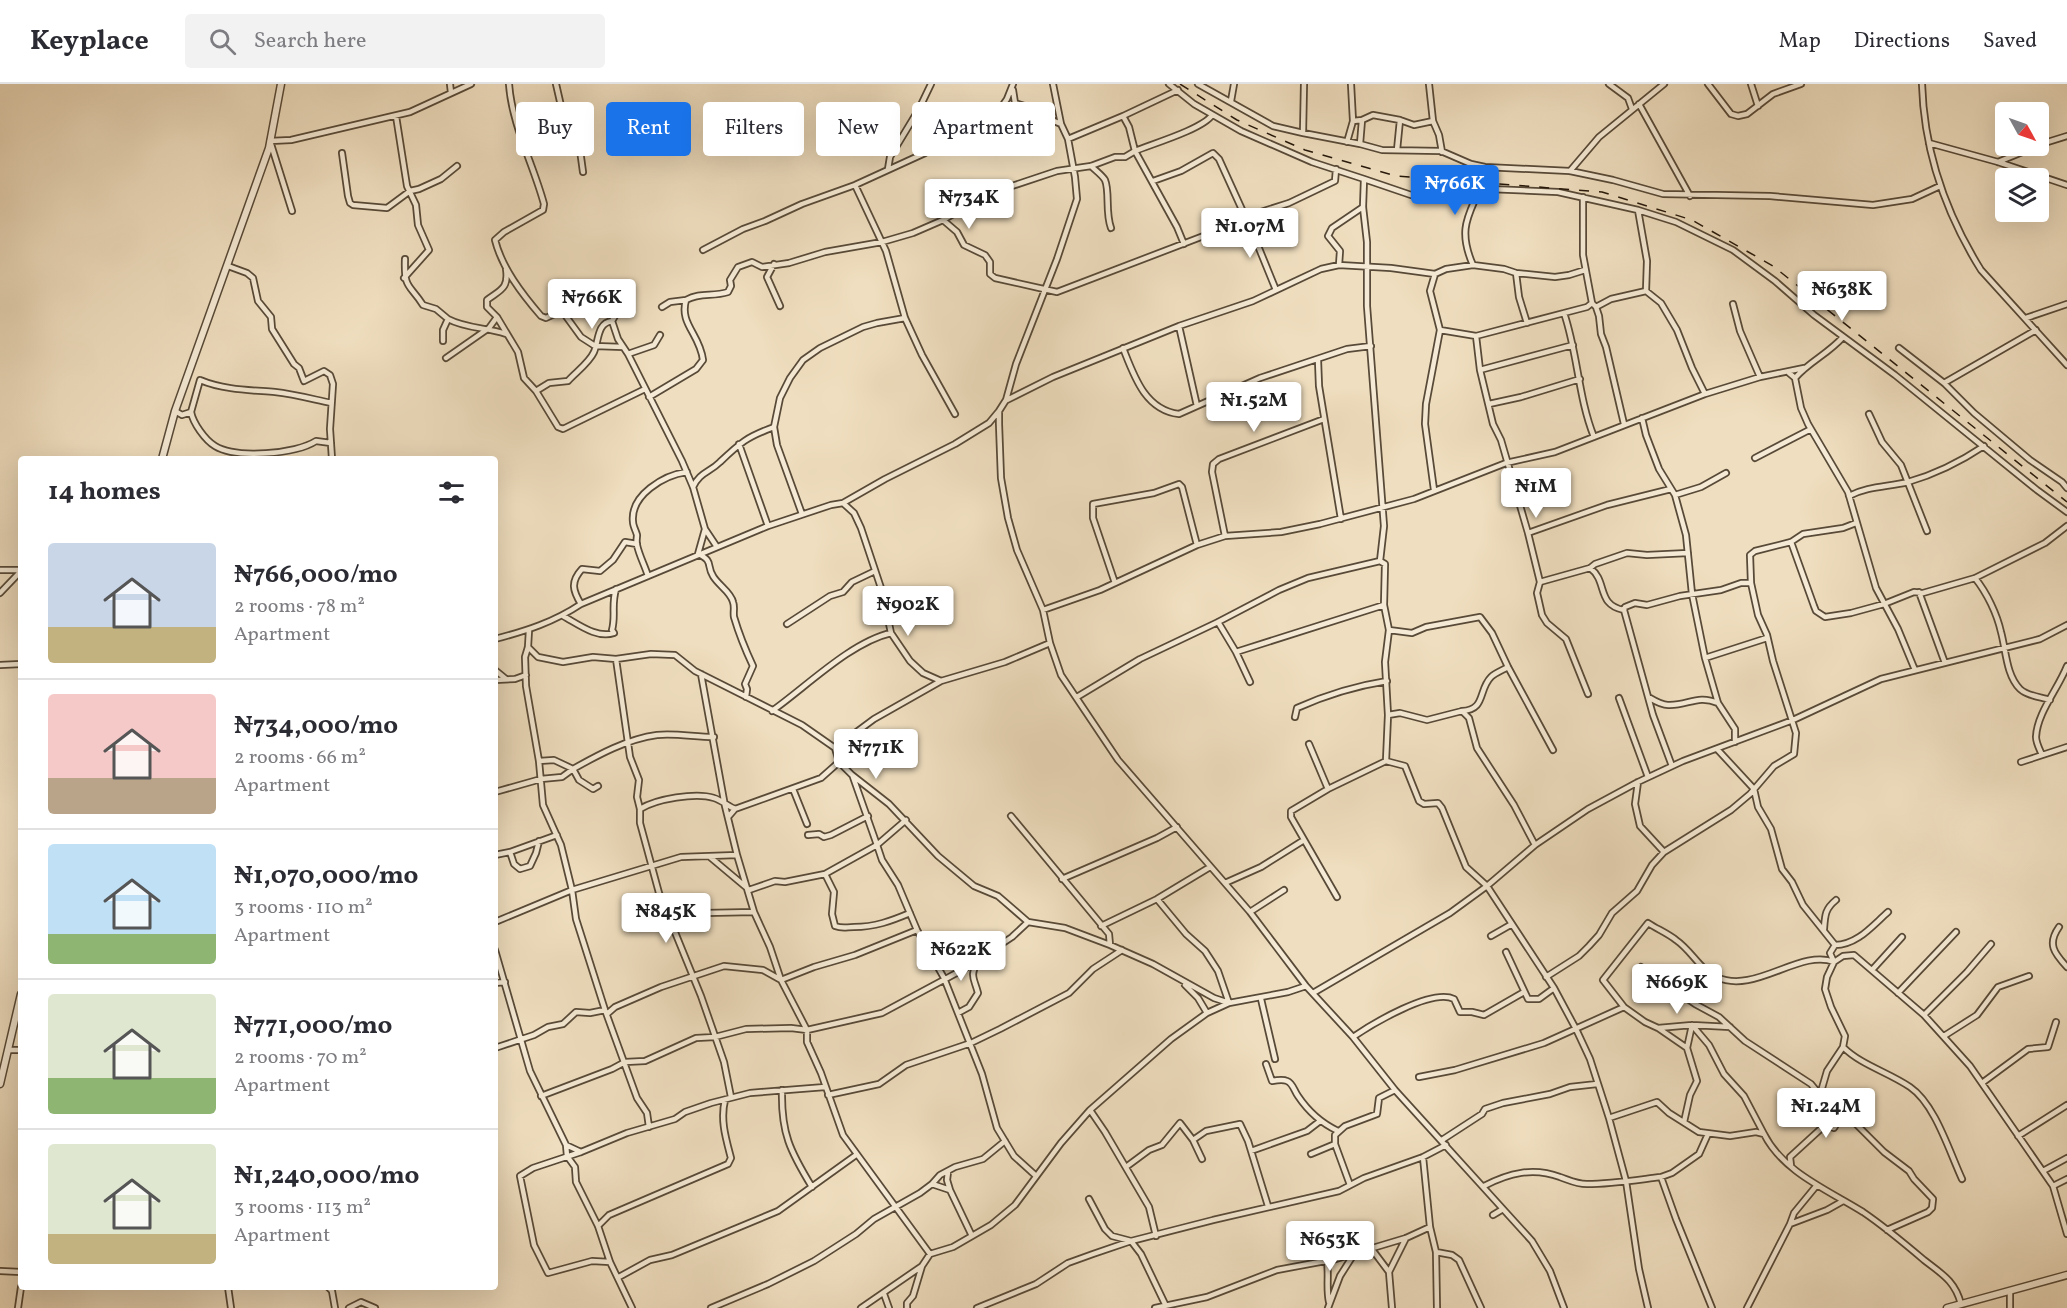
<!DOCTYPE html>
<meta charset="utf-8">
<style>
body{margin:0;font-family:Vollkorn,serif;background:#f2f2f3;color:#2b2b33;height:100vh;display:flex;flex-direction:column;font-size:22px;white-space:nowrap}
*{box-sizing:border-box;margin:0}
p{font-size:20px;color:#7c7c81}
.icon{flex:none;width:33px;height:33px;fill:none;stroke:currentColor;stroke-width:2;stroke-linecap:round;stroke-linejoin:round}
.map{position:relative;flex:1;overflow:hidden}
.panel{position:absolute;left:18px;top:372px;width:480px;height:834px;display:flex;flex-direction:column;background:#fff;border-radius:6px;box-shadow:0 6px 24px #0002}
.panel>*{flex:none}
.banner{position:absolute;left:516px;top:18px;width:570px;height:54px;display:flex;gap:12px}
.needle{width:39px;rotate:130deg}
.fabs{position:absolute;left:1995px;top:18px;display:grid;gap:12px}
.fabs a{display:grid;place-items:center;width:54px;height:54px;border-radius:6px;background:#fff;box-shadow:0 6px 24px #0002;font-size:30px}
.price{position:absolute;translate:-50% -51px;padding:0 14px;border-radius:6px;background:#fff;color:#222;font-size:20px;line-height:39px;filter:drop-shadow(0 2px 3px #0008)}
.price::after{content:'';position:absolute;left:50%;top:36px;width:18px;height:14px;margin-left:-9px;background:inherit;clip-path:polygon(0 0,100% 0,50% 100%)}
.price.active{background:#1a73e8;color:#fff}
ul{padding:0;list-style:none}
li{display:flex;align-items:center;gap:18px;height:150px;padding:0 30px}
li+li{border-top:2px solid #e1e1e2}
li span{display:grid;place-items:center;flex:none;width:168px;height:120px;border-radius:6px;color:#555}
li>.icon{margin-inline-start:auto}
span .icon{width:72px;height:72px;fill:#fffc;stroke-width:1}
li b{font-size:26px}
h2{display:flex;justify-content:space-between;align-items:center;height:72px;padding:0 30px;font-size:26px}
.tag{padding:0 21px;border-radius:6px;background:#fff;box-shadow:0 6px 24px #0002;font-size:21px;line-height:54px}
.tag.active{background:#1a73e8;color:#fff}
header{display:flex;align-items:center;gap:36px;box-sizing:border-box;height:84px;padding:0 30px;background:#fff;border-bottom:2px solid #e1e1e2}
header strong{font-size:28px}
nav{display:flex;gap:33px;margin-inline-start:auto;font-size:21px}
.search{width:420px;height:54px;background:#f2f2f3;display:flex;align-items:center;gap:15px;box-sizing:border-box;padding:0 21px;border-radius:6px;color:#7c7c81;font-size:22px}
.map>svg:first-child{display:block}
</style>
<header>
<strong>Keyplace</strong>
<div class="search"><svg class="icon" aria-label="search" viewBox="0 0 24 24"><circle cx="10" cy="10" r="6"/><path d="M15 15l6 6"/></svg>Search here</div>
<nav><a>Map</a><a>Directions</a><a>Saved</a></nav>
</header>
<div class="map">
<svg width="2067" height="1224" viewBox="0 0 2067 1224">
<rect width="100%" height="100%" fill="#efdebf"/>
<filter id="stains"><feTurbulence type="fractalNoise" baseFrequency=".00333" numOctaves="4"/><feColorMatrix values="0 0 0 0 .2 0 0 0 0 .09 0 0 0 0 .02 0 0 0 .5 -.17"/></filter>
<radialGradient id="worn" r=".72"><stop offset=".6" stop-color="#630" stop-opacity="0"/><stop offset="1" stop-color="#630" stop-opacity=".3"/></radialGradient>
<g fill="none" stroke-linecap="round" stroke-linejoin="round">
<defs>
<path id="minor" d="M450,0L451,9
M509,0C512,42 533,79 544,120L543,126L504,148L495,156C502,184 522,210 541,232L546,234L563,226
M556,0L564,35L580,66L583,88
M1053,0L1061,40L1068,55L1075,93L1077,115L1057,175L1016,280L1006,316L999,327V340L1001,394L1008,434L1017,466L1043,526L1050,559L1061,591L1118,676L1250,828L1306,902L1353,953L1395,1006L1532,1157L1550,1187L1564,1224
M1169,0L1194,20L1241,47L1312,78L1364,95L1363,123L1367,158V222L1384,442L1380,477L1385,480L1384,521L1389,546L1385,578L1388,631L1386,677L1328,705L1291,727V733L1337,813
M1198,0L1273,42L1303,49L1360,60L1382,66L1441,67L1471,80L1485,83L1570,87L1613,96L1663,110L1770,112L1873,121L1912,115L1940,102
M1429,0L1433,37L1439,51L1442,68
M1609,0L1628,14L1632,25
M1708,0L1731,30L1738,32L1747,30L1773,10L1801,0
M1751,0L1758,22
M1922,0C1924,66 1946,130 1981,186L2067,281
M1013,6L1015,19L1031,24
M1231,17L1234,0
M1639,20L1690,112
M396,32L407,102L416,121L418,141L429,166L404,194
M1123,32L1129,43L1135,67L1177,143L1184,160
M993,35L1007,15L1013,0
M1353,37L1362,36L1373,31L1400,36
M1303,49L1304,0
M1068,55L1123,32L1178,6
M1347,58L1353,37L1351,0
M1929,59L1998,78L2067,101
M1360,60L1362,36
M2038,61L2067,52
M1397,66L1400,36L1414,41L1433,37
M342,69L348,112L350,119L353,121L387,124L410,107L419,105L441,95L457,82
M1998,78L2037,62
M1091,82C1096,87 1102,91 1105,96C1110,108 1105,128 1111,144
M888,85L890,73L919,25L931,0
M1570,87L1599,53L1664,0
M1364,95L1411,111H1452L1489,105L1558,108L1638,126L1676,138L1733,166L1775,197L1814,231L1895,291L2037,406L2067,428
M1153,97L1181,87L1213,69L1219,75L1254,152L1276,206
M855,101L886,167L905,234L922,271L955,330
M1638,126L1647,177L1646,207L1661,219L1677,246L1692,284L1705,310
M292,127L270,57L291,56L410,28L471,0
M943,136L957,148L964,161L985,171L990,178V190L995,194L1057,208L1214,148L1230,144L1245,133L1289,119L1335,97L1336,85
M703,166L743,145L765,137L802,120L855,101L925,69L965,47L993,35L1016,30L1031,24L1040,31L1061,40
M405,175C404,206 409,199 423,221L436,225L448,235L443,246V257
M774,180L767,193L780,222
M1339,181L1340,167L1328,152L1332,144L1363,123
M1473,181C1452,134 1480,123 1485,83
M228,182L247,189L253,194L258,217L271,233L272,245L294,280L299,284L304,297L324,287L330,291L333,300L330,345L332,375
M506,185C509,205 500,206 487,216V223L497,233L518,268L524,294L536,307L558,343L563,345L569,342L645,305
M1516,189L1519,213L1527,239
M567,214L563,226L565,231L581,253L595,262L623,263
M1592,219L1596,223L1599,232L1601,250L1606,263L1624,340
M1733,220L1740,247L1760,293
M662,223L670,218L686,216
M1596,223L1611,215L1646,207
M1564,229C1578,270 1578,313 1594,353
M615,232L612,237L618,255L628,270L682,377L693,403L705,445L717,463
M2026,234L2067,220
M448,235C467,245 486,243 506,250
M1179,242L1197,322
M1440,246L1476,252L1587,223L1592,219L1583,171V113
M1476,252L1480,286L1493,340L1501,356L1528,449L1540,498L1537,509L1542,531L1547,539L1566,555L1588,610
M1123,264C1134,292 1145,326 1179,330L1260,294L1347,265L1371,262
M1899,264L1944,299L1974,329L2030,376L2062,398L2067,404
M628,270L654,261L660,251
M446,274L489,244L497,233
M1318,276L1319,302L1341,435
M1480,286L1573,261
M1789,289L1795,294L1801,324L1808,340L1848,408L1876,504L1898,545L1915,586
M1795,294C1810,277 1828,270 1843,253
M1944,299L2036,246
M536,307L549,299L568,297C576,288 589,279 594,268C599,256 597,239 612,237
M649,313L696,285L703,276C700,250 679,240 686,216C701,208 712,213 728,208L731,202L730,196L738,183L752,178L762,183L789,179L825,168L882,158L913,149L943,136L970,120L1009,103L1057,87L1091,82L1115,73H1125L1135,67C1152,60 1203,45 1212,31
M1007,316L1053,293L1179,242L1253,217L1321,185L1339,181L1391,184L1435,190L1446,185L1473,181L1504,185L1516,189L1555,193L1569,191L1585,186
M1489,320L1521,313L1580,295
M175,327L182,331L191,328C193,339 205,356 215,362C236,375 296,370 316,357L331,359
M191,328L200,296C224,306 250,306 275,308C294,310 312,315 331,319
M1869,330L1882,358L1901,381L1927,447
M1642,334L1646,351L1659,385L1675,411L1686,451L1692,510L1705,574L1718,619L1735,645V658
M739,360L768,442
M1755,374L1811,345
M693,403C700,388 709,389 720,378C741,358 747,353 774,343
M1434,406L1425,340L1426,320L1440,246L1430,207L1435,190
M1675,411L1701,403L1726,389
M1849,412C1868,402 1888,403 1908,398C1936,390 1960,378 1984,362
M843,419L854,429L861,444L882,507L891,549L910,577L923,589L941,597L1005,578L1050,559
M802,430L777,361L774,343L780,314L790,294L803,276L820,264L863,243L877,239L905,234
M705,445L698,470C714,477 706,481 713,492C718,501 731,508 733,518C735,523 733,528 734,533C739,550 745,565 753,582L745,600L747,605L746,613
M1528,449L1607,421L1671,405
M1225,452L1212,388L1213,380L1219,375L1324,335
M1791,458L1814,522L1816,527L1825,533L1851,529L1884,520L1914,508L1923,509L1975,494L2045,459L2067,442
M1590,484C1608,497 1596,521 1624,526L1625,523L1635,519L1647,521L1680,512L1721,506L1741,499H1751
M0,486H21
M648,492C645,482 639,471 637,461C636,457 637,454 637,451C636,447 633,442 633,438C630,411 664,391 687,388
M1975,494C1987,509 1997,530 2001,548C2006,566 2006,591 2020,605C2027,612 2041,613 2050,616
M1540,498L1590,484L1595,480L1627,469L1647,471L1688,469
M1115,499L1093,434V420L1154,409L1179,400L1182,403L1197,461
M1919,508L1945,579
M0,509L21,487
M581,520C573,507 570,498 582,485L600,487L613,476L625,458L637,460
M1043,526L1100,506L1197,461L1225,452L1281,448L1320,440L1414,415L1506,379L1555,368L1705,310L1760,293L1804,284
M1624,526L1653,631L1672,682
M563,532C578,540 597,555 614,549L612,546C616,531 611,522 616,505
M1218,538L1236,568L1250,598
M787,540L830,512L843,508L852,498L875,487
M529,546L528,563L525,573L526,602L539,677L543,721L561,761L572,806L576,835L605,926L637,1014L647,1029L649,1043
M1389,546L1412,549L1426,543L1480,533L1492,549L1508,583L1553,666
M495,555C526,547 554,538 581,520L768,442L831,421L843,419L885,395L955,360L989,339L999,327
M528,563L538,573L563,578L593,573L616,575L651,570L675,571L695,587L802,641L835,664L839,678L852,691L889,720L938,772L974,802L998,812L1028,838L1065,844L1110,861L1153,880L1214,914L1229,919L1288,908L1306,902
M1236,568L1384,521
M1705,574L1767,554
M616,575L630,673L639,696L637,713L640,725V739L659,809L701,912L724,978L731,1013
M0,581L21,580
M495,586L506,595
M495,596L515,595L526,591
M1077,613L1140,575L1218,538L1279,506L1308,494L1380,477
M1619,614L1648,693
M1650,614C1655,617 1662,621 1668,621C1688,622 1697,610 1718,619
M772,627C806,603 851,558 891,549
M1462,627C1486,626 1478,606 1491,593C1495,589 1503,586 1508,583
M1388,631L1400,629L1427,636L1462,627L1469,634L1477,664L1514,721L1535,761
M1295,633L1297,624C1326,611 1355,602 1387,597
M1309,660L1328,705
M835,664L874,635L941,597
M1717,665L1754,705L1758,723L1771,745L1782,785L1792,798L1803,821L1835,861
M2042,671C2040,666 2036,659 2036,653C2037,629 2058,605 2067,582
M539,677L554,676L573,685C598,671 627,655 657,651C675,649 695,653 714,653
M1386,677L1405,682L1419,717L1424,720L1438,719L1442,724L1466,783L1487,802L1554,904L1576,945L1590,975L1609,1034L1626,1097L1639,1185L1648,1224
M2021,678L2067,663
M1638,698L1635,720L1640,742L1664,768
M793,705L807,740
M495,708L541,695L562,693L573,685L579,696L593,705L598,702
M640,725C656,715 696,708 714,714C721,716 728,722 735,725
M729,732L735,725L821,694L839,678
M1011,732L1109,850L1110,861
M906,736L877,761L882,776L898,801L917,846L944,894L982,990L997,1044L1014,1072L1035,1091
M808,751L819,750L824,753L831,751L868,732
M539,757L536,769L530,782L520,785L514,780L510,768L557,751
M495,771L510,768
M737,771L754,828L770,863L781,896L807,946V958L821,989L843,1051L930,1170
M710,773L747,804
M825,790L834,808L832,830L835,842C843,845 846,843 854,843C875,843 891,837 910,829
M1062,795L1157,754L1177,743
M1225,799L1261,783L1304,756
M749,806L775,797L785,798L825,790L877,761L853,693
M1250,828L1284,806
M495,838L572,806L681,773L737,771L725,722L701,590
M670,839L705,829L754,828
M1101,842L1157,815L1210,783
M2059,843C2047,860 2054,869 2067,883
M1824,845C1825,831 1825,825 1836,816
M1491,852L1512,840
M495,866L530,987L566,1061L567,1072L575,1083L576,1098L598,1142L610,1178L632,1224
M1506,868L1528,915H1539L1554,904
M1641,883L1695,920L1719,933L1745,957L1811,1000L1820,1011
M1872,886L1902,853
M1546,893L1579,872L1589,862L1599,851L1612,829L1637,807L1652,781L1664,768L1731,726L1750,710L1774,682L1794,670L1796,649L1773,577L1767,551L1758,531L1751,499L1750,471L1755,467L1791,458L1803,450L1843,444L1856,439
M495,899L505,898
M1185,901L1198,914L1207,929
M1313,909L1450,829L1487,802L1535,761L1588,725L1638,698L1683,677L1793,636L1881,595L2040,555L2067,541
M1898,909L1956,848
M1261,915L1275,975
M958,929L969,923L978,909C973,891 970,894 978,875
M607,930L615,923L661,903L724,882L763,886L781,896L814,883L855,871L917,846
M1924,931L1967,888L1991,860
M1730,943L1692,941L1658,944L1645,938L1624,923L1603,896L1648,839C1657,845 1667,849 1676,856C1692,867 1699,885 1717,893C1754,911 1801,864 1834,878L1843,872L1854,871L1924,931L1970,982L2053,1102L2067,1150
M1658,944L1687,964L1697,997L1690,1011L1684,1038
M1944,952L1977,931L1998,903L2029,892
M1353,953C1372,940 1432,904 1454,915L1460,928H1472L1484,931L1524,908
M1843,963C1861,981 1888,988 1910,1003C1935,1020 1949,1067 1962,1095
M495,964L534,951L548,943L563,940L576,928L590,929L605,926
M1687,964L1692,941L1709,961L1724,990L1744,1012L1764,1050
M9,966H21
M1266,980L1272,997C1277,996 1283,995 1287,997C1293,999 1294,1007 1298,1012C1308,1027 1321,1039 1338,1047
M1419,993L1455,986L1544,959L1624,923
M1982,999L2028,965L2048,963L2056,938
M782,1006C781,1049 790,1067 812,1103
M828,1011L879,1000L906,981L971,959L1000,945L1069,909L1093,885L1122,866
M541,1012L612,985L625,978L645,977L696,954L715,953L746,945L791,944L807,946L882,929L964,885L1012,853L1028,838
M1090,1026L1105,1048L1149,1123L1156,1152
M1609,1034L1657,1018L1669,1029L1699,1048L1730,1052L1756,1048L1764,1050C1783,1088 1828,1106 1863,1128C1885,1143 1904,1159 1924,1176C1942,1190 1955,1197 1961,1220
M2018,1052L2067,1021
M1193,1056L1206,1047L1240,1040L1248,1057L1268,1122
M1442,1056L1482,1030L1485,1025L1503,1019L1550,1010L1570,1003L1597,1000
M566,1061L581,1068
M1251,1067L1307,1047L1320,1037
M1311,1070L1335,1060
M1423,1073L1430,1143L1436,1168L1437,1224
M1791,1082L1790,1073L1825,1041L1834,1044L1842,1031
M1126,1083L1149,1066L1162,1061L1180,1039L1193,1056L1202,1075
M2043,1087L2067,1074
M948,1088L947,1096L950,1106
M1661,1093L1672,1089L1699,1070L1708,1050
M932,1100L940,1091L955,1083L983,1075L1005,1057
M1350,1101L1335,1060V1051L1345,1042L1377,1030L1379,1014L1395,1006
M1484,1102C1509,1089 1533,1083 1560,1093C1569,1096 1576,1100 1587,1100C1611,1100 1636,1096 1661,1093L1676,1135L1712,1224
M2053,1102L2067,1095
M1089,1115L1105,1145L1112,1152L1131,1157L1141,1170L1165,1220
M1493,1131L1503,1125
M1790,1140L1794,1129L1817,1101
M598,1142L609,1131L728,1080L731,1074C726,1055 720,1036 725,1016
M1887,1146L1928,1128L1932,1124L1933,1115L1914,1095L1909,1087L1884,1068L1851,1035L1826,1021L1820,1011L1827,987L1843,963L1845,952L1831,923L1825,905L1827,893L1834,878L1830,869L1835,861C1857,861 1872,842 1888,828
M1371,1164L1389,1188L1392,1224
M1436,1168L1452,1171L1459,1176L1481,1224
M1327,1177C1329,1192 1326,1204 1329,1218
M610,1178L592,1177L548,1189L534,1161L520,1092L533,1084L581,1068L627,1049L675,1035L685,1028L711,1019L750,1009L825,1003
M0,1187L21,1188
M1389,1188L1406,1154
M619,1193L650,1176L672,1171L778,1127L856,1071
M228,1203L231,1224
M328,1203L332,1207L335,1224
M884,1210L889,1224
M18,1224L21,1203
M349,1224L361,1218L375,1224
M711,1224L768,1200L814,1177L856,1150L874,1135L920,1109L932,1100L950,1106L972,1152
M861,1224L922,1182L930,1170L953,1163L991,1141L1015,1121L1061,1059L1090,1026L1171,955L1207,929L1229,919L1218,887L1205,867L1186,850L1157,815
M907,1224V1219L913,1212L922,1182
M977,1224L1036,1200L1068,1179L1093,1170L1131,1157L1213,1136L1339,1107L1364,1094L1423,1073L1446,1061
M1155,1224L1207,1213L1277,1186L1336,1175L1406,1154L1430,1143
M1328,1224L1340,1192L1354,1170
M1747,1224L1790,1140L1827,1126L1843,1117
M2010,1224V1207"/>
<path id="tertiary" d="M162,375L175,327L269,64L281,0
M0,1000L21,910
M1947,1224L2067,1191"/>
</defs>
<use href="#minor" stroke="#584a38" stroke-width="8"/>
<use href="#tertiary" stroke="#584a38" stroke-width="9"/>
<use href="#minor" stroke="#f5ead5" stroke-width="4.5"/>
<use href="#tertiary" stroke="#f5ead5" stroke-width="6"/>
<path stroke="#26180b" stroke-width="1.5" stroke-dasharray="10 10" stroke-linecap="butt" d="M1180,0L1237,36L1305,66L1396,92L1602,108L1692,136L1773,182L2067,418"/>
</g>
<rect width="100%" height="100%" filter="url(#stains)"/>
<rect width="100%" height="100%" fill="url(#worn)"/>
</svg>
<div class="fabs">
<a><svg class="needle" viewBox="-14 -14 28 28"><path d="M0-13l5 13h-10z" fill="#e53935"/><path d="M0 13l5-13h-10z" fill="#7c7c81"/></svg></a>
<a><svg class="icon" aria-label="layers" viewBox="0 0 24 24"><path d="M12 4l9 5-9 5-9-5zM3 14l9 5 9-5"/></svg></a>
</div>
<b class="price active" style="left:1455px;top:132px">₦766K</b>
<b class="price" style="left:969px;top:146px">₦734K</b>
<b class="price" style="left:1250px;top:175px">₦1.07M</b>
<b class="price" style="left:1842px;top:238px">₦638K</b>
<b class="price" style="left:592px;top:246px">₦766K</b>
<b class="price" style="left:1254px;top:349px">₦1.52M</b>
<b class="price" style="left:1536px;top:435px">₦1M</b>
<b class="price" style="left:908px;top:553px">₦902K</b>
<b class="price" style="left:876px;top:696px">₦771K</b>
<b class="price" style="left:666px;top:860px">₦845K</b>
<b class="price" style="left:961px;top:898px">₦622K</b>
<b class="price" style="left:1677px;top:931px">₦669K</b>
<b class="price" style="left:1826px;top:1055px">₦1.24M</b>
<b class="price" style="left:1330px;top:1188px">₦653K</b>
<div class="banner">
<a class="tag">Buy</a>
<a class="tag active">Rent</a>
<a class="tag">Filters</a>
<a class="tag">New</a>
<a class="tag">Apartment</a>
</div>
<section class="panel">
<h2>14 homes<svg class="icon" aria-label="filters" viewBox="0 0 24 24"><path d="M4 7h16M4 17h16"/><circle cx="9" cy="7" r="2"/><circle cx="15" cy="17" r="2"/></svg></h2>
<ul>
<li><span style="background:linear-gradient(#c9d6e8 70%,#c2b280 0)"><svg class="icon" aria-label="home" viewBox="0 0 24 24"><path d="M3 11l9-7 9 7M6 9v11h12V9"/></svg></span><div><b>₦766,000/mo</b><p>2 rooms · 78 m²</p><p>Apartment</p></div></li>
<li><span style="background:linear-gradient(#f6c9c9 70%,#b9a48a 0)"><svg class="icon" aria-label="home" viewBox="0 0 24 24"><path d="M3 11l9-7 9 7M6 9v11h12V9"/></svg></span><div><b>₦734,000/mo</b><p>2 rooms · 66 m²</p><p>Apartment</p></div></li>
<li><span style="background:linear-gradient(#bfe0f5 75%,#8fb573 0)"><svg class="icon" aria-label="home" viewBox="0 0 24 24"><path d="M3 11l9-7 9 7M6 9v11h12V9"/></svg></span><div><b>₦1,070,000/mo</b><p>3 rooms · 110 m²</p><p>Apartment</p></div></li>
<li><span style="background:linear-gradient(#dfe7d0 70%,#8fb573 0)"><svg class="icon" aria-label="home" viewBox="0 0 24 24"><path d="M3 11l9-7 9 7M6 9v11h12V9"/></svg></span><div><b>₦771,000/mo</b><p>2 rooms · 70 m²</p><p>Apartment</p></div></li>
<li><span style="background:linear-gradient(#dfe7d0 75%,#c2b280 0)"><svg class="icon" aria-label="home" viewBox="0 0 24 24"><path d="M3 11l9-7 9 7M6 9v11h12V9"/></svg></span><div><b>₦1,240,000/mo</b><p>3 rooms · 113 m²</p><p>Apartment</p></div></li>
</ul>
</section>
</div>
